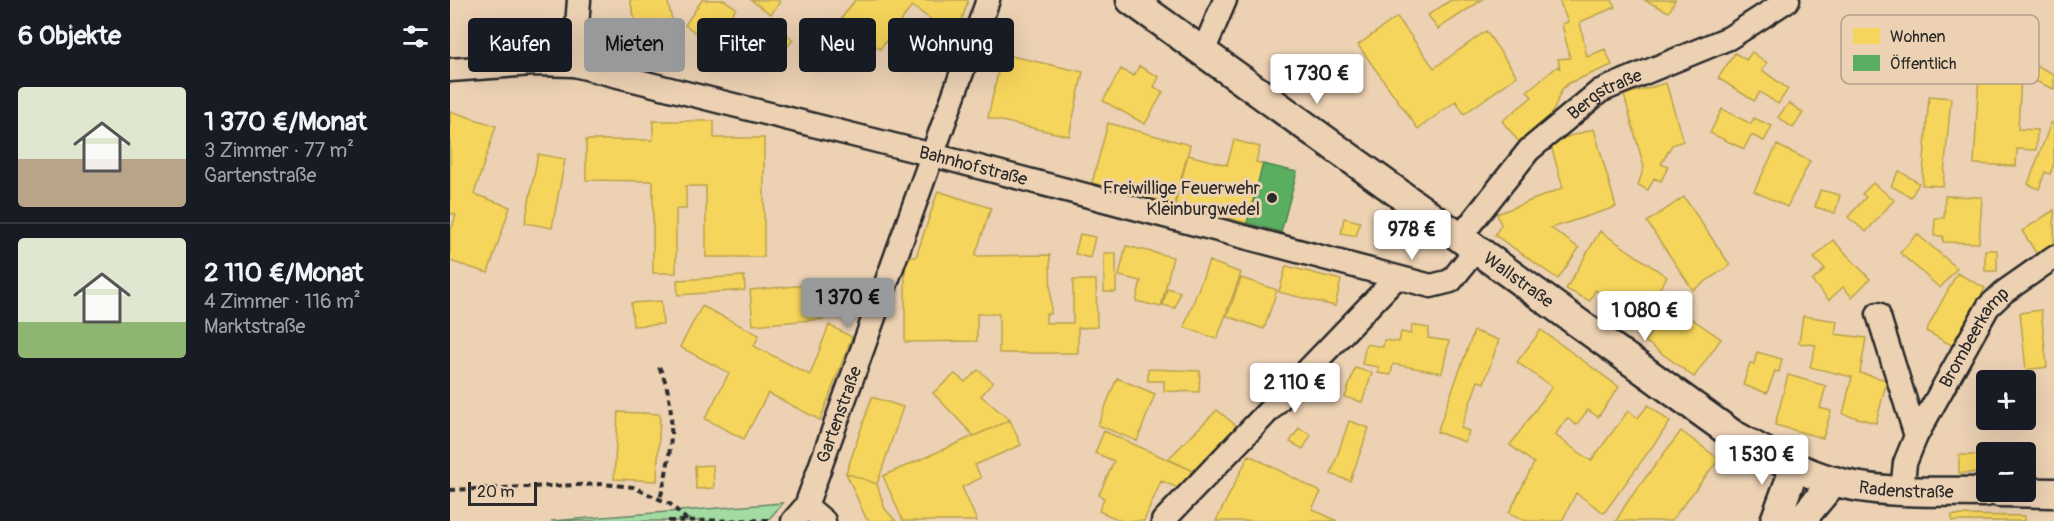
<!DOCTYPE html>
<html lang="de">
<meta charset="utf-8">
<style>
body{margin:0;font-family:Pangolin,sans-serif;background:#20242c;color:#f1f3f6;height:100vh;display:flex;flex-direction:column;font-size:22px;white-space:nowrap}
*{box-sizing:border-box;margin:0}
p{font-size:20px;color:#9ea1a6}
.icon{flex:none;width:33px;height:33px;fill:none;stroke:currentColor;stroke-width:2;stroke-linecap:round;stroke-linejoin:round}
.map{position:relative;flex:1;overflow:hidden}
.details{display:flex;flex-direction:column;background:#171b24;width:450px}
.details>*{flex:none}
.top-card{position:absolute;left:18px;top:18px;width:570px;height:54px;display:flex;gap:12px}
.tools{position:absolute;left:1526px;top:370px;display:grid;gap:12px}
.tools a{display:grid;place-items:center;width:60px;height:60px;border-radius:6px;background:#171b24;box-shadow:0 6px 24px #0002;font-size:30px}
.scale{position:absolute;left:18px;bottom:15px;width:69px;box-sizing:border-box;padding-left:6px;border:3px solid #2b2b2b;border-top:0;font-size:16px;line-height:21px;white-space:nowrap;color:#2b2b2b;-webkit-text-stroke:4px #ecd1b3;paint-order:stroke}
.price{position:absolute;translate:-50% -51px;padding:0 14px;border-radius:6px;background:#fff;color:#222;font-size:20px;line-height:39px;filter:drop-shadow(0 2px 3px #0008)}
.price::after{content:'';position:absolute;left:50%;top:36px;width:18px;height:14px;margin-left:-9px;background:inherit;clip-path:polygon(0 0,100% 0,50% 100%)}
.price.selected{background:#98999b;color:#111}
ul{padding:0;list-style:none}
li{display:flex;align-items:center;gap:18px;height:150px;padding:0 18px}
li+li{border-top:2px solid #363941}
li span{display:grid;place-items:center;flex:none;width:168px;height:120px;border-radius:6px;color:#555}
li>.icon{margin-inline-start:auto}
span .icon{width:72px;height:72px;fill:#fffc;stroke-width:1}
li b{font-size:26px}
h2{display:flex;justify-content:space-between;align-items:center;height:72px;padding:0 18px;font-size:26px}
.chip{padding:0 21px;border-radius:6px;background:#171b24;box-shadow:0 6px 24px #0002;font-size:21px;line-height:54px}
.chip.selected{background:#98999b;color:#111}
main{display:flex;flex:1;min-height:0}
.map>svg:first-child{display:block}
</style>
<main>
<section class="details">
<h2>6 Objekte<svg class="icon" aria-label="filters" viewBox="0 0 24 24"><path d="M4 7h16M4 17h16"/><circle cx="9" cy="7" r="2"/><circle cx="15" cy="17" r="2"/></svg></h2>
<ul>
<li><span style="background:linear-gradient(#dfe7d0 60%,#b9a48a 0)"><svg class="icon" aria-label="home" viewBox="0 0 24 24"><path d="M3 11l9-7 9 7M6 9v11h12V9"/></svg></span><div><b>1 370 €/Monat</b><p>3 Zimmer · 77 m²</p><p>Gartenstraße</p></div></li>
<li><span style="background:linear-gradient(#dfe7d0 70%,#8fb573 0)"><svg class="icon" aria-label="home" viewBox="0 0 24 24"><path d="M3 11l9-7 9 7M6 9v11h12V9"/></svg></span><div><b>2 110 €/Monat</b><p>4 Zimmer · 116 m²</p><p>Marktstraße</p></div></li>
</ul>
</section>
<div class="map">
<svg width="1604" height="521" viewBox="0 0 1604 521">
<rect width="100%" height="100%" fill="#ecd1b3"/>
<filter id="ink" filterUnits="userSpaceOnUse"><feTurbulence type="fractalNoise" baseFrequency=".0167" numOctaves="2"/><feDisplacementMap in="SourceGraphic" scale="12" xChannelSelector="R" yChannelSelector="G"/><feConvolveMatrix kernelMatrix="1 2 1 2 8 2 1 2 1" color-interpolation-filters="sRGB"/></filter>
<g filter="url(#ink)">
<path fill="#a2dca2" stroke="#668466" stroke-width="1.5" d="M333,503L317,521H101Z"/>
<path fill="#f6d55c" stroke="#b9a24d" stroke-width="1.5" d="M180,0H217L223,23L188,32Z
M252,0H274L286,8L262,44L235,25Z
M301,0H327L330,2L321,14Z
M405,0H517L518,1L506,37L462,6L430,49L391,19Z
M1001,0H1032L988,29L978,15Z
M1109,0H1162L1165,7L1130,22L1137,57L1155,49L1162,65L1119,83L1112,89L1100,119L1070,143L1052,121L1082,97L1077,91L1108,66L1110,69L1108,59L1120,58L1112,24L1118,22Z
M1194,0H1225L1219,12Z
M947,17L984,68L1036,31L1067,76L1014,114L1006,101L968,129L908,45Z
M319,18L343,40L315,71L291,50Z
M1302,52L1317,63L1312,70L1338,89L1328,104L1310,92L1304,101L1268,78L1285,53L1296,60Z
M552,54L633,72L619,136L538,118Z
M689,66L709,77L704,87L713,92L695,124L653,101L671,69L684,76Z
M1587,66L1604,74V89L1581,79Z
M1529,75L1571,77L1568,129L1587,130L1586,150L1567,149L1566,166L1524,164Z
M1216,83L1233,141L1222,145L1211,164L1218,167L1211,181L1204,178L1198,190L1188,185L1194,167L1174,95Z
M1479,96L1501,98L1493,186L1472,185Z
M1339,103L1353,113L1343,128L1328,117Z
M1272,109L1301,124L1304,118L1322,126L1314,141L1301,135L1294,149L1260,133Z
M0,111L46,126L24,194L60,207L38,273L0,261V234L6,215L0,213Z
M203,121H264V138H314V257H256V186H236V209H226V273H203V181L136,180V140H203Z
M658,123L740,145L724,204L642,183Z
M1601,123L1604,124V163L1600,174L1595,172L1589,189L1578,184Z
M1144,129L1166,207L1101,228L1129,248L1108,279L1045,235L1051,225L1047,214L1113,188L1100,142Z
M784,140L810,147L806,162L813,164L797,223L725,204L738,155L777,165Z
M1327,145L1360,161L1337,207L1304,191Z
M88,154L115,159L102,228L75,223Z
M1449,171L1469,183L1461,197L1441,186Z
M1423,183L1444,200L1416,232L1398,217L1416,197L1412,194Z
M1370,190L1390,195L1385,213L1365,207Z
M488,191L541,208L525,256L600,255L601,314H596V323H623V280H646L647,327L628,328V353H549V314H527V341L455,342V257H466Z
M1495,196L1532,197L1529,243L1493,242V236H1484L1485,218H1494Z
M1234,197L1280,265L1243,290L1197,222Z
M1604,210V245L1588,256L1572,231Z
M894,218L910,222L906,236L891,233Z
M1150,231L1217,277L1206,294L1271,339L1244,377L1195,341L1203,330L1145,290L1140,301L1116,289Z
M630,234L645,237L640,258L625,254Z
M1467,234L1507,268L1490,288L1450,253Z
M1383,240L1420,279L1402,297L1393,287L1379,300L1362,281L1375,269L1364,258Z
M676,246L723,257L711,307L686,301L691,281L669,276Z
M1535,250H1547V271H1535Z
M654,253H666V292H654Z
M759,261L791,273L767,339L734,327Z
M836,266L891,280L885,306L829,292Z
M1507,273L1535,288L1503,346L1476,331Z
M294,276L295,290L228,295L227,280Z
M791,278L827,290L814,329L777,316Z
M370,284L374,319L303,325L300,290Z
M717,288L730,292L725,308L713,305Z
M211,301L213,324L183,326L181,303Z
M252,306L309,335L304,346L360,375L379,325L402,337L370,420L318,393L294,439L255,419L279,373L230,347Z
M1591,310L1597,367L1576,370L1570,313Z
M1353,316L1387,321L1385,334L1416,338L1410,373L1437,380L1426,423L1393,414L1402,377L1360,367L1366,345L1349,343Z
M962,325L979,328L978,338L999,341L992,373L943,364L941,375L928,373L929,367L912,364L916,344L933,347L934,340L949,342L951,332L961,334Z
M1091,330L1169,387L1148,417L1138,410L1126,425L1117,418L1105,435L1141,461L1178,411L1188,418L1198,405L1220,422L1154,513L1126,493L1112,521H1076L1059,513L1084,463L1060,445L1102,387L1067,362Z
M1024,331L1049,340L1034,383L1028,381L1011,428L1019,431L1015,442L987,432Z
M1307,352L1332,359L1329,372L1325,371L1317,393L1293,385L1300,363L1304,364Z
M905,368L922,373L912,402L895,397Z
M698,369L750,371L749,392L714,391V381H698Z
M528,370L543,382L531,396L560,420L524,436L483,393L505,374L515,382Z
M1338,375L1376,386L1370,408L1381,411L1373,438L1325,425Z
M667,378L705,394L687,441L648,425Z
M422,397L453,407L427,484L396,473Z
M767,410L793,431L748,473L718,459Z
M168,412L210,414L207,481L164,479Z
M560,420L571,445L525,465L531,478L512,487L527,521H453L433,476Z
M899,421L919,428L900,481L881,474Z
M849,428L861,435L853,449L840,442Z
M654,431L748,473L733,490L711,481L694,521H672L649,511L654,498L649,495L664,461L645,453Z
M1231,431L1269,459L1221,521H1166L1178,501Z
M799,455L871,492L862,509L887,521H766Z
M1509,455H1535L1534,473H1509Z
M263,465L264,488L246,489L245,466Z
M396,473L427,484L435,509L446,521H420L416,518Z
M1502,515L1575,516V521H1502Z"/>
<path fill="#5aae61" stroke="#4c8751" stroke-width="1.5" d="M813,164L847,172L831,232L797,223Z"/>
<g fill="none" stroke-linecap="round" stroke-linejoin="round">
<defs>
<g id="minor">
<path d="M753,52L775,0"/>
<path d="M124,65L129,0"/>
<path id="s1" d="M0,70L83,64L124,65L483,155L981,286L1001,281L1027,248"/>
<path id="s2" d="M1010,237L1079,150L1150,91L1279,38L1338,0"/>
<path d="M1428,314L1466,436"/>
<path id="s3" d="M1452,491L1455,463L1466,436L1538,307L1554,292L1604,257"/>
<path d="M356,506L374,521"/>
<path id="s4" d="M343,521L356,506L538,0"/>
<path d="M713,521L946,278"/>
</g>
<g id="tertiary">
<path id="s5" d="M681,0L1282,434C1315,452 1347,471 1383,481C1432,495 1485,491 1536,492"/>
<path d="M1549,492L1604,493"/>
<path d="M1325,521L1345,467"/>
<path d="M1347,521L1357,513L1384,481"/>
</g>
</defs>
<use href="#minor" stroke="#2b2b2b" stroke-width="27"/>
<use href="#tertiary" stroke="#2b2b2b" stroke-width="33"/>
<path stroke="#2b2b2b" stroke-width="4" stroke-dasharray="6 4.5" stroke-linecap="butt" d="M209,367C229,405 221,459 210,499
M0,490L153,484L183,487L220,504L238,521
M218,521L322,520"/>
<use href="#minor" stroke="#ecd1b3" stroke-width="22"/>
<use href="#tertiary" stroke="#ecd1b3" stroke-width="28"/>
</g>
</g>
<circle fill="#2b2b2b" stroke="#ecd1b3" stroke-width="2" cx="822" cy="198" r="6"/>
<g text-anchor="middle" stroke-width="6" stroke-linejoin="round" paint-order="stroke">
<g font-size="18" fill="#2b2b2b" stroke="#ecd1b3">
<text dy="6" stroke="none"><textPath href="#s2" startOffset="206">Bergstraße</textPath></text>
<text dy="6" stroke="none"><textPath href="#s1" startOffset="536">Bahnhofstraße</textPath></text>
<text dy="6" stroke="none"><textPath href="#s5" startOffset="478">Wallstraße</textPath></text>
<text dy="6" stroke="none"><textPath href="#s3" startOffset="172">Brombeerkamp</textPath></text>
<text dy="6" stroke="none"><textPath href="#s4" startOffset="117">Gartenstraße</textPath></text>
<text dy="6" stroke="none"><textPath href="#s5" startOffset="927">Radenstraße</textPath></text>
</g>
<g font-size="18" fill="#2b2b2b" stroke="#ecd1b3" text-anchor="end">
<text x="810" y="194">Freiwillige Feuerwehr<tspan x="810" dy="21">Kleinburgwedel</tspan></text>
</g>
</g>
<rect x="1391" y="15" width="198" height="69" rx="9" fill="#ecd1b3" stroke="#b29f8a" stroke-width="1.5"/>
<rect x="1403" y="28" width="27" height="16" fill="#f6d55c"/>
<rect x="1403" y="55" width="27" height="16" fill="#5aae61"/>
<g font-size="16" fill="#2b2b2b">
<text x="1440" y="42">Wohnen</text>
<text x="1440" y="69">Öffentlich</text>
</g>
</svg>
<div class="tools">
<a>+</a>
<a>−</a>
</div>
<div class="scale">20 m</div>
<b class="price" style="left:867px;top:105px">1 730 €</b>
<b class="price" style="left:962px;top:261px">978 €</b>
<b class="price selected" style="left:398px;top:329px">1 370 €</b>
<b class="price" style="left:1195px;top:342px">1 080 €</b>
<b class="price" style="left:845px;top:414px">2 110 €</b>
<b class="price" style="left:1312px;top:486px">1 530 €</b>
<div class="top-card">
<a class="chip">Kaufen</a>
<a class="chip selected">Mieten</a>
<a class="chip">Filter</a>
<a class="chip">Neu</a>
<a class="chip">Wohnung</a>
</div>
</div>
</main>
